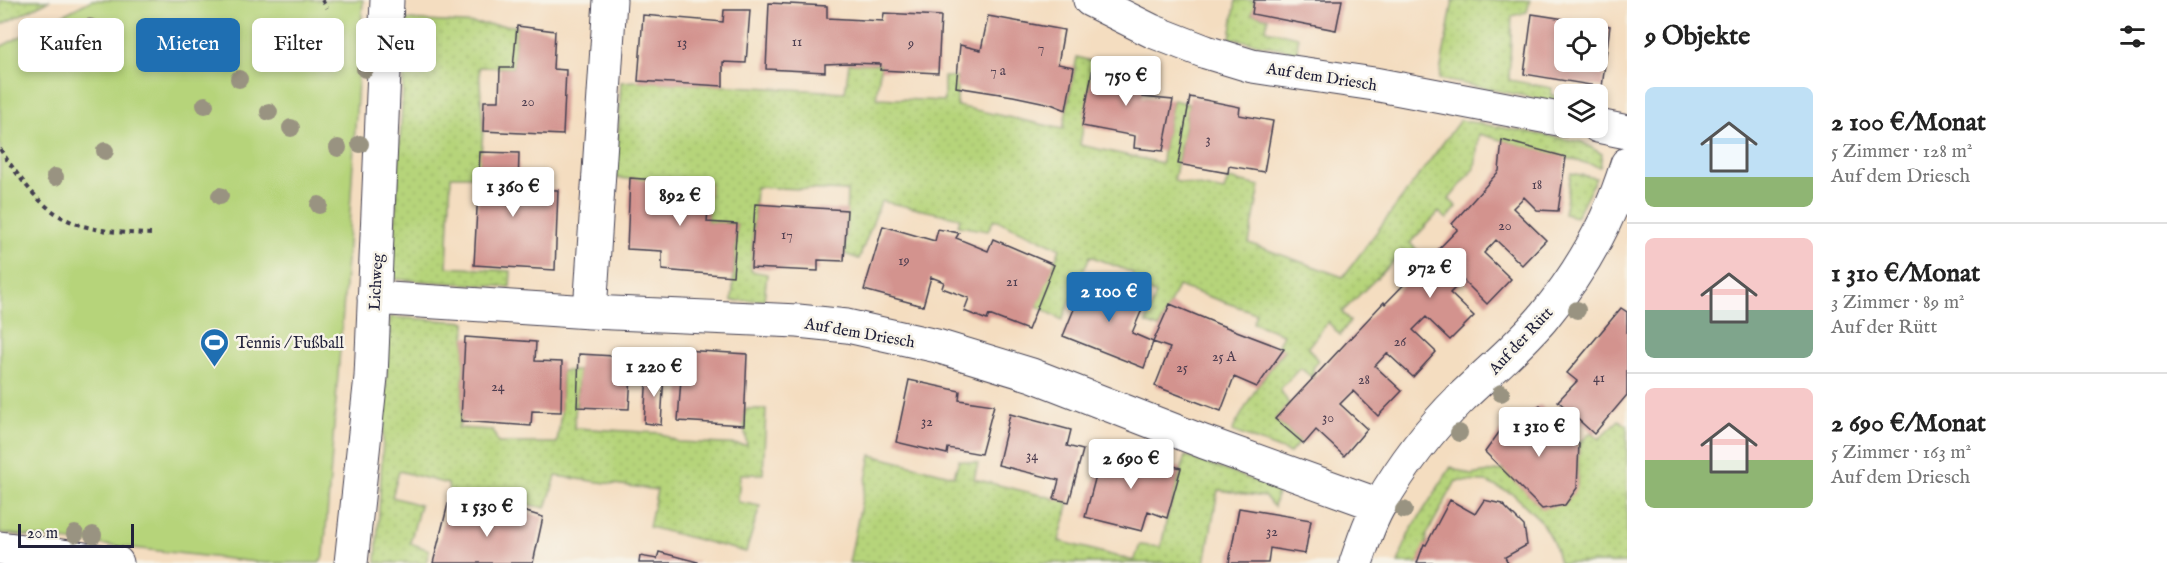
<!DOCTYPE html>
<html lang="de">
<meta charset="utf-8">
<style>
body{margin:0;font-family:"IM FELL English",serif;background:#f2f2f2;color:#222;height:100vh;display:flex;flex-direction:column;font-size:22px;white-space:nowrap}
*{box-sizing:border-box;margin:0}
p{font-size:20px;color:#767676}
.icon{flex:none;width:33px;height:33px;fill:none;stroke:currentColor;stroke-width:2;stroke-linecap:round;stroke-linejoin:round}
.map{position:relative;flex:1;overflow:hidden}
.details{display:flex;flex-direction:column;background:#fff;width:540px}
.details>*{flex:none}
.hud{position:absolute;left:18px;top:18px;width:570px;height:54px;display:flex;gap:12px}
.controls{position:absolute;left:1554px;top:18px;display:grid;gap:12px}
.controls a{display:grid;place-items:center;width:54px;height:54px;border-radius:9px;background:#fff;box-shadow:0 3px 9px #0003;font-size:30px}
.scale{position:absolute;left:18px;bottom:15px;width:116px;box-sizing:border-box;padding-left:6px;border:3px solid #22223b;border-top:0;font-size:16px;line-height:21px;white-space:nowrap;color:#22223b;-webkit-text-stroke:4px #f7f3e8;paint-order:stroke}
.price{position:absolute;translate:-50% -51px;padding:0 14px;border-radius:6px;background:#fff;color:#222;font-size:20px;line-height:39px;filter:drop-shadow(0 2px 3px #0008)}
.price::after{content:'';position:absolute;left:50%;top:36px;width:18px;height:14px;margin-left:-9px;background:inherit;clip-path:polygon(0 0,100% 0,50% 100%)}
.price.selected{background:#1f6fb2;color:#fff}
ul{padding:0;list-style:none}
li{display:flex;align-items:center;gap:18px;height:150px;padding:0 18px}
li+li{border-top:2px solid #e0e0e0}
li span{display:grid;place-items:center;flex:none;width:168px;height:120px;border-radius:9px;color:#555}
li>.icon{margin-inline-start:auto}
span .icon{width:72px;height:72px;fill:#fffc;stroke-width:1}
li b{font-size:26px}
h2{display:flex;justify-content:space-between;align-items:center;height:72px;padding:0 18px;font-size:26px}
.tag{padding:0 21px;border-radius:9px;background:#fff;box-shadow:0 3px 9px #0003;font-size:21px;line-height:54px}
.tag.selected{background:#1f6fb2;color:#fff}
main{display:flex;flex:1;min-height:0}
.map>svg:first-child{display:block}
</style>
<main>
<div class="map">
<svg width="1627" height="563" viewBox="0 0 1627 563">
<defs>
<pattern id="grass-dots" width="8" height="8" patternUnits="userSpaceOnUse" patternTransform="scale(1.5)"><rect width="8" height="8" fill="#b6d47a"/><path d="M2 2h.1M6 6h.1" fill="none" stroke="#9cb66a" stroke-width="1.8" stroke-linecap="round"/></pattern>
</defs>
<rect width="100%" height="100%" fill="#f7f3e8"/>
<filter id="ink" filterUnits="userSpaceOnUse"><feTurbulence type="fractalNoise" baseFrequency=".0167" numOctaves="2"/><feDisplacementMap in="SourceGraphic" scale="12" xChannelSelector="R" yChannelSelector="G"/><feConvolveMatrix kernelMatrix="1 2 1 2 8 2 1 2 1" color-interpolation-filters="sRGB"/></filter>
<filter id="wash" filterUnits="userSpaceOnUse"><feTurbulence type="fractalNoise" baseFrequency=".008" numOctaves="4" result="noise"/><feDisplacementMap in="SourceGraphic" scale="24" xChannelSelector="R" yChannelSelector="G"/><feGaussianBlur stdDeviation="1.35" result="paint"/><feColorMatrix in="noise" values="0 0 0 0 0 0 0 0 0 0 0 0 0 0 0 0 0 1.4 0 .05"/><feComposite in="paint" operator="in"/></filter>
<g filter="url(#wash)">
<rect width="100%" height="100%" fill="#f4ddc0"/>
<path fill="url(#grass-dots)" stroke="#6c7b5a" stroke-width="1.5" d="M0,0H50L0,25Z
M1236,0H1255L1252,14L1268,18L1266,30L1298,37L1297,52L1230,38Z
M1453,0H1530L1527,12L1512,16L1509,80L1552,88L1551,95L1564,97V104L1439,79Z
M407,20L517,26L513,68L479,67L483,131L479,176H451L447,267L511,271L510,287L392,279Z
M1077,57L1094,62L1080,145L1162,163L1163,151L1173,100L1189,104L1174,181L1224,191L1228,179L1260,186L1249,243L1343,277L1460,120L1582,142L1602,154L1600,167L1479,134L1475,168L1449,199L1457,207L1447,219L1439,212L1410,243L1423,256L1416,262L1404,251L1342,312L1350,321L1340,335L1328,322L1308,347L1318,361L1313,368V378L1300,368L1280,389L1289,404L1275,419L1300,441L1290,453L1232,431L1257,387L1284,350L1277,347L1283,334L1253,323L1256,313L1178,286L1159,328L1146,323L1156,294L1130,283L1133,273L1090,256L1062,320L1037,306L1060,248L994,219L988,231L958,226L960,218L881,201L859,259L845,254L847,191L756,187L751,271L767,274L764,300L732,301L737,224L707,222L709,184L616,178L621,82L638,81L845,92L849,63L881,64L876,98L944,101V77H957V106L1063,129Z
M1571,173L1596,178L1576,217L1564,214Z
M390,317L466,322L461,421L458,428L493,430L498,443H557L561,412L562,371H579L574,428L660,433L678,442L747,445L744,425L745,409H766L763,474H740L738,502L760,506L746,552L649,527L657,490L556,476L546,508L516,502L511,511L449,494L448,484L399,471L392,497L420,505L410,543L429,550L426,563H376Z
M1619,420L1627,426V563H1559L1554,544L1540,520L1513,494L1486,482L1456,481L1427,534L1426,545L1418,563H1398L1409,533L1451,467L1470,475L1503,470L1577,486L1579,444L1591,432L1599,439Z
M871,455L954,476L959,460L978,463L974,479L1069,502L1059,541L1134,561L1140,545L1161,547L1167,518L1185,456L1278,489L1274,507L1265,497L1218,490L1205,563H849Z"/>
<path fill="#b6d47a" stroke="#6c7b5a" stroke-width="1.5" d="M92,0H363L347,259L324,555L319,563H265L0,533V47Z"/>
<g id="blocks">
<path fill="#d3938e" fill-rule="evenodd" d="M1254,0H1342L1336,30L1252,14Z
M769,3L827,6V18L883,21L884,13L941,16L938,73L880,70L881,64L849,63L825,64V72L766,69Z
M724,10H750L746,63L723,62V86L638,81L643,15L723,22Z
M1532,14L1610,26L1602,87L1524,74ZM1564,28H1598V62H1564Z
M988,16L1064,30L1058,64L1074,67L1066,110L1051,104L1013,96L956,87L960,45L981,50Z
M517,26L555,31L553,69L566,70L563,135L483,131L484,101H499L500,68H513Z
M1094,62L1147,72L1142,97L1173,100L1163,151L1134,148L1135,136L1082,126Z
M1190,97L1240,107L1239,115L1273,121L1264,172L1229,166L1228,173L1178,164Z
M1502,140L1566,157L1558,211L1537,210L1524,197L1513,208L1546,240L1522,265L1496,240L1484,253L1511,279L1487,304L1463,280L1450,293L1474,316L1450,340L1426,317L1413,330L1436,352L1413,377L1387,353L1375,366L1402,391L1378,416L1353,391L1340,404L1367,429L1344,456L1316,430L1304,444L1275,419L1384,302L1385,304L1458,229L1452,224L1499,171Z
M480,152L519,153L518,189L558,190L555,270L474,265Z
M630,178L710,184L707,222L737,224L733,276L662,270V251L627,249Z
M755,204L847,210L844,261L818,260V271L751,268Z
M883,226L935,241L938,229L959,233L956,238L988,251L993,239L1054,265L1028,330L989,315L987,320L964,311L969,298L942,288L944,282L931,277L923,306L864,290Z
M1087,277L1146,300L1132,333L1153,342L1144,368L1063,336Z
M1170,304L1218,324L1284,349L1257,387L1234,377L1221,411L1155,386L1170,348L1153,342Z
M1621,308L1627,312V395L1594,434L1558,401L1577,381L1567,373Z
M465,337L536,342L535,361L562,362L561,412L532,411L531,426L461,421Z
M683,350L747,354L744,425L678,421Z
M579,354L632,357L629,409L577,407Z
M647,372L664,373L661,425L644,423Z
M909,380L960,391L959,400L994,405L981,454L948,448L947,454L896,442Z
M1540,405L1579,444L1577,488L1565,505L1542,509L1485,452L1500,431Z
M1010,414L1071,430L1067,446L1083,450L1069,502L1054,499L1059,480L998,465Z
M1103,449L1141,457L1181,468L1167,518L1148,511L1142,531L1085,517Z
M1450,500L1475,514L1484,500L1502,504L1524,526L1527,545L1505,557L1508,563H1417L1424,544L1426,545Z
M448,504L520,524L523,511L543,517L533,563H433Z
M1239,508L1311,520L1305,554L1270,548L1268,563H1229Z
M659,552L698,562V563H639L640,556L657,559Z"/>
</g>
</g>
<g filter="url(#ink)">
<use href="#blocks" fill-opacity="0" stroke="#423e4f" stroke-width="1.5"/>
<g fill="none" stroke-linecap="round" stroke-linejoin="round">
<defs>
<path id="minor" d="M610,0L590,312L798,321L847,326L937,346L1032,375L1204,442L1379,505
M1090,0L1152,31L1206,52L1252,66L1374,84L1564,120
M1598,126L1627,132
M374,298L590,312
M0,548L117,563
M351,563L371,377L387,0
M1356,563C1363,543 1369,522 1380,504C1402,466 1429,430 1460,399C1488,372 1517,348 1542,319C1580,273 1610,221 1627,164"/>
</defs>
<use href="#minor" stroke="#423e4f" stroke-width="35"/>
<path stroke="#423e4f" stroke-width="4" stroke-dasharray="4.5 4.5" stroke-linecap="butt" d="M322,0L327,8
M0,149C47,220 68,232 154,234"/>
<use href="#minor" stroke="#fff" stroke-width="33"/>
</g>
<g fill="#999381">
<circle cx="90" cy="27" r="9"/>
<circle cx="63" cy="40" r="9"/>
<circle cx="39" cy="53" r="9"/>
<circle cx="365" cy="69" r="9"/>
<circle cx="239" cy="79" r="9"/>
<circle cx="205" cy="105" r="9"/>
<circle cx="269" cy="112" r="9"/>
<circle cx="291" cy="128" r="9"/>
<circle cx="360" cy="144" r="9"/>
<circle cx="338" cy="148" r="9"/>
<circle cx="105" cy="151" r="9"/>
<circle cx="55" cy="177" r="9"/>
<circle cx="220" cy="196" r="9"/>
<circle cx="319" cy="205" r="9"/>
<circle cx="1577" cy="310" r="9"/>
<circle cx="1501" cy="393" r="9"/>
<circle cx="1459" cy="433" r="9"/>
<circle cx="1404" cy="510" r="9"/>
<circle cx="75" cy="534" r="9"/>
<circle cx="93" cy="535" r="9"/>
</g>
</g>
<defs>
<symbol id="stadium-pin" viewBox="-11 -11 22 30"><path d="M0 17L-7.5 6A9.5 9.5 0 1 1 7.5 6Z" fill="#1f6fb2" stroke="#f7f3e8"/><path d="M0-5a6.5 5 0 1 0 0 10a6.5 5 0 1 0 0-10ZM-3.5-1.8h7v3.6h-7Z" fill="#fff"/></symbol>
</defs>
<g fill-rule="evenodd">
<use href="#stadium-pin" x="198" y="326" width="33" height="45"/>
</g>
<g text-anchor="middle" stroke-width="5" stroke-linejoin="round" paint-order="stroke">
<g font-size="14" fill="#4e3e50">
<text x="797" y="46">11</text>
<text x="682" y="47">13</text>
<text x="911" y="48">9</text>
<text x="1041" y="52">7</text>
<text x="998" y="75">7 a</text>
<text x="528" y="106">20</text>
<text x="1208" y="144">3</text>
<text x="1537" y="189">18</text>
<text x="1505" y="230">20</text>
<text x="787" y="239">17</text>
<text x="904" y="265">19</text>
<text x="1012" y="286">21</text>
<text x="1400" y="346">26</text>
<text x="1224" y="361">25 A</text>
<text x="1182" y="372">25</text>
<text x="1599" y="382">41</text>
<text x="1364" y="384">28</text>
<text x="498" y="391">24</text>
<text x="1328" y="422">30</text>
<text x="927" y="426">32</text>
<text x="1032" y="460">34</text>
<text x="1272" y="536">32</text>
</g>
<g font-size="16" fill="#22223b" stroke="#f7f3e8">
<text transform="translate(1322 76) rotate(9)" y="6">Auf dem Driesch</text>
<text transform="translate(375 282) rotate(-87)" y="6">Lichweg</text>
<text transform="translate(860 332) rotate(10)" y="6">Auf dem Driesch</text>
<text transform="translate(1520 340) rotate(-47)" y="6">Auf der Rütt</text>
</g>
<g font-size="16" fill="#22223b" stroke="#f7f3e8" text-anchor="start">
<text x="236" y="348">Tennis / Fußball</text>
</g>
</g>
</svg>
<div class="controls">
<a><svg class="icon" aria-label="locate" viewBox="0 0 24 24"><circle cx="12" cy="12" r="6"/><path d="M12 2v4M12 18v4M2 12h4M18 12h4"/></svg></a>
<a><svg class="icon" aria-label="layers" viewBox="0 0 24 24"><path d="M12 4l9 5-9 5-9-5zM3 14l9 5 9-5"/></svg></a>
</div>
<div class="scale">20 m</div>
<b class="price" style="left:1126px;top:107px">750 €</b>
<b class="price" style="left:513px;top:218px">1 360 €</b>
<b class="price" style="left:680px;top:227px">892 €</b>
<b class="price" style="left:1430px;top:299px">972 €</b>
<b class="price selected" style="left:1109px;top:323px">2 100 €</b>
<b class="price" style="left:654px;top:398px">1 220 €</b>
<b class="price" style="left:1539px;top:458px">1 310 €</b>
<b class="price" style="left:1131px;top:490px">2 690 €</b>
<b class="price" style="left:487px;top:538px">1 530 €</b>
<div class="hud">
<a class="tag">Kaufen</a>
<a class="tag selected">Mieten</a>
<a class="tag">Filter</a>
<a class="tag">Neu</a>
</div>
</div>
<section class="details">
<h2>9 Objekte<svg class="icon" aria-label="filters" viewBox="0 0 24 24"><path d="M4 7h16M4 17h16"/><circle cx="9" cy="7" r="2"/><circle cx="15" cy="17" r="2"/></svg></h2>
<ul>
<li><span style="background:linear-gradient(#bfe0f5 75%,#8fb573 0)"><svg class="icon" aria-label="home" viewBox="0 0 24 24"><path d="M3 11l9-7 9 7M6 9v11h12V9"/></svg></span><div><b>2 100 €/Monat</b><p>5 Zimmer · 128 m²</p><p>Auf dem Driesch</p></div></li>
<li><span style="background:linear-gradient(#f6c9c9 60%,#7fa58c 0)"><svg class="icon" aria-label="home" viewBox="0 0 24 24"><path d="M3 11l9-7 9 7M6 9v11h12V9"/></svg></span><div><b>1 310 €/Monat</b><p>3 Zimmer · 89 m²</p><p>Auf der Rütt</p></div></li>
<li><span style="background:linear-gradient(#f6c9c9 60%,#8fb573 0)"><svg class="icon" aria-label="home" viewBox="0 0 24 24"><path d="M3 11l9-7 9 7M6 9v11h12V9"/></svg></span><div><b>2 690 €/Monat</b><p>5 Zimmer · 163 m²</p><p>Auf dem Driesch</p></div></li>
</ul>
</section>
</main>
